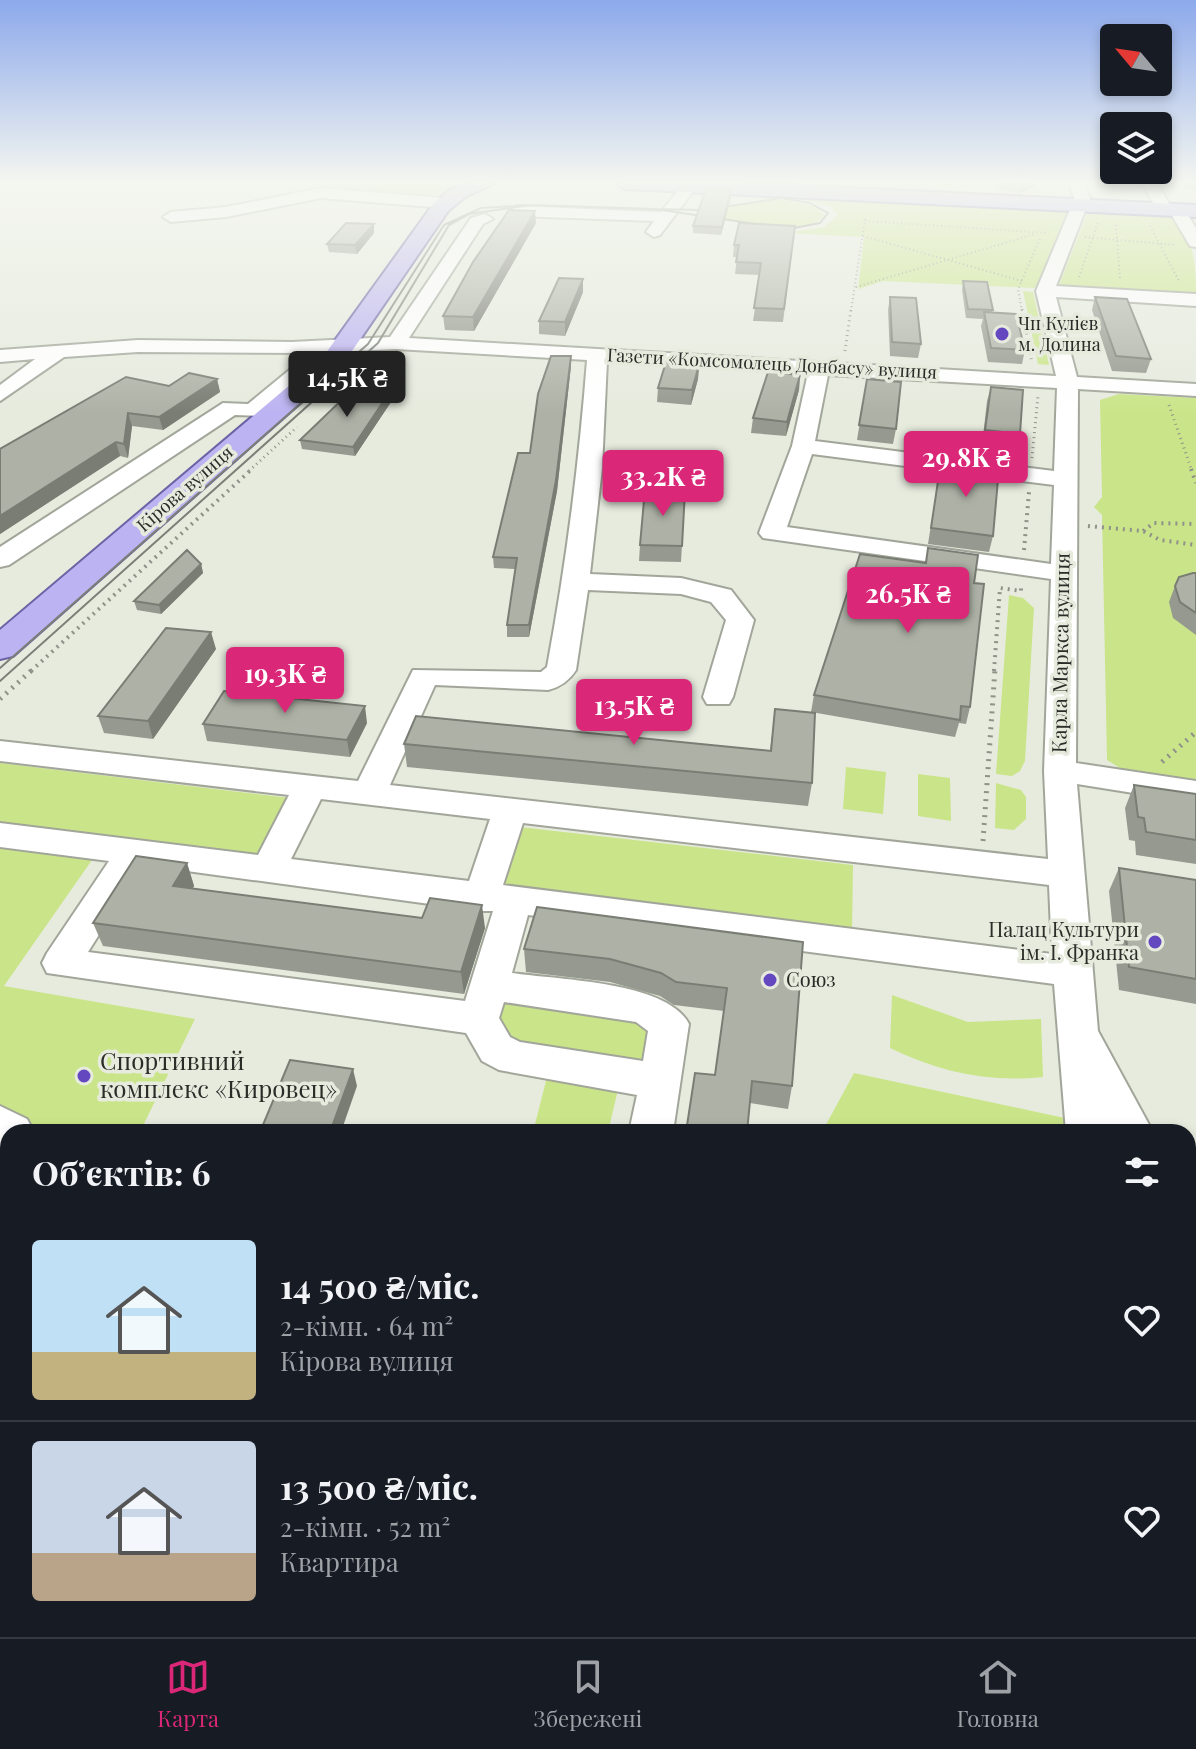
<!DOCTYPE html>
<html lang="uk">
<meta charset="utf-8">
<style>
body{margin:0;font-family:"Playfair Display",serif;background:#20242c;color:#f1f3f6;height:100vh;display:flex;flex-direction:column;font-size:30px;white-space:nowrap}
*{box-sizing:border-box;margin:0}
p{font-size:26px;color:#9ea1a6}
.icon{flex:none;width:44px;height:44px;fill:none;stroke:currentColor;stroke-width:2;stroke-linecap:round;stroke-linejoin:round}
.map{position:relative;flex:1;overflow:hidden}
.side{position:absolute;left:0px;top:1124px;width:1196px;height:514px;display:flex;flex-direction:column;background:#171b24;border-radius:24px 24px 0 0;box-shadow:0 4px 12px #0003}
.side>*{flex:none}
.needle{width:52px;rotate:299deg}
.fabs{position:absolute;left:1100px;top:24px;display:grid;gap:16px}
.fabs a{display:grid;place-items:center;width:72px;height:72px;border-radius:8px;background:#171b24;box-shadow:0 4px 12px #0003;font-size:40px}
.price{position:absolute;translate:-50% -68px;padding:0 18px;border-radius:8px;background:#db2777;color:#fff;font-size:26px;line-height:52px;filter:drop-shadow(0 2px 4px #0008)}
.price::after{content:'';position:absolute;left:50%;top:48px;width:24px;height:18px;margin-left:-12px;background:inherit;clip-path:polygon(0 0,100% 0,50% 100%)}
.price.selected{background:#222;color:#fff}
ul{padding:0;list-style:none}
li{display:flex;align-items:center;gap:24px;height:200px;padding:0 32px}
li+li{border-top:2px solid #363941}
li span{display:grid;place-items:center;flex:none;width:224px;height:160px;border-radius:8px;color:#555}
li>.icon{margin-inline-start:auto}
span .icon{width:96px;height:96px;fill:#fffc;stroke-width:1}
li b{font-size:34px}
h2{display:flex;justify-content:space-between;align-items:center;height:96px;padding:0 32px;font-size:34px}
.menu{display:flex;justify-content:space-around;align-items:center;height:112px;border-top:2px solid #363941;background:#171b24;font-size:22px;color:#9ea1a6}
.menu a{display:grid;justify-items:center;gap:4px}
.menu .selected{color:#db2777}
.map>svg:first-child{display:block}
</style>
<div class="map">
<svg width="1196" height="1637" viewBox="0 0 1196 1637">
<rect width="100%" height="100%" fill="#e7ebde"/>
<path fill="#cae589" d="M330,183H460L430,200L315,191Z
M788,195L1073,208L1035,288L883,281L858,289L864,237L786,233L824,227L838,215L831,207Z
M778,199L817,207L824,216C799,244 724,216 692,211Z
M1089,209L1166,213C1195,232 1196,265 1196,295L1057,290Z
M1023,291L1033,292L1049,365L1038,364Z
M1119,394L1196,398V780L1123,770L1107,760L1102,515L1094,507L1102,497L1100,400Z
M1009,595L1023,598L1034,608L1025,761L1020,771L1012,776L996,774Z
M0,763L290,798L259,855L0,822Z
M846,767L886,772L883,814L843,809Z
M918,774L950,778L951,821L918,816Z
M996,783L1021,790L1026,797V819L1014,830L995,828Z
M511,826L853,865L852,934L491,890Z
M0,845L92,860L4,986L195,1019L140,1132H8V1541L0,1556Z
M892,995L968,1022L1041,1019L1043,1077C989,1083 939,1072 890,1048Z
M516,1000L631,1018L649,1032L644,1067L499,1041L498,1012L506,1003Z
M548,1073L620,1081L608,1132H533Z
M854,1073L1074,1120V1132H822Z
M1188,1248L1196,1250V1637H804L823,1630H1188Z
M489,1630H613L571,1637H481Z"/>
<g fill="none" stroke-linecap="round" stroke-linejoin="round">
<defs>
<path id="minor" d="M684,183L697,186L660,235L654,237L646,232L654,221L517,216L509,211L517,206L661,212Z
M1069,183H1084L1090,198L1056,286L1196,294V306L1056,297L1077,377L1196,384V396L1078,389L1076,763L1196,781V803L1077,784L1098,1031L1153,1132H1066L1054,984L528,915L512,973C558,980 667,981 689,1024L673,1132H629L637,1095L499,1070L482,1061L466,1033L47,973L42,963L47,953L109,861L0,847V823L258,855L289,795L0,761V741L358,781L413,670L541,672L547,667C566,565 579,464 587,360L396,349L333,352L261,416L235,415L9,565L0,567V547L223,403L248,404L310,353L138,352L64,357L0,401V385L35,359L0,362V350L138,340L292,342L390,337L471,218L485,214L493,219L483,224L409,338L1056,376L1036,291L1072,205L1074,198ZM607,361L808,373L792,446L759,533L763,538L1051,579L1044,771L1048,859L390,785L435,685L548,690C560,687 569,681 576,670L588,590L681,594L711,602L726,620L703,697L707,704H729L733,697L754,620L731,590L681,578L590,574L602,468ZM828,375L1057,388L1054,471L815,441ZM812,454L1054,485L1051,564L787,527ZM321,799L490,819L469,881L291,859ZM523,823L1049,885L1052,954L503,885ZM143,865L481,911H493L465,1001L88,952ZM504,1002L636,1022L648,1031L643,1061L520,1042L510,1037L499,1018Z
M1142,183H1157L1171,207H1183L1196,228V247L1190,246L1170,212H1158Z
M321,188L444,198L452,203L444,208L321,198L226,217L171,222L163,217L171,212L226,207Z
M0,1106L27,1119L34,1132H8V1149L0,1147Z
M1188,1171L1196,1174V1250L1188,1247Z
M8,1248V1313L0,1316V1251Z
M8,1464V1530L0,1533V1467Z
M0,1556L8,1560V1622L0,1618Z
M15,1630H77L80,1637H18Z
M655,1630H752L749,1637H652Z"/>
<path id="major" d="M468,183H495L465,197L448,211L341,367L13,656L0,659V630L323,357L434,203L451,189Z
M616,183H746L1196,205V217L625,189Z"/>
</defs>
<use href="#minor" stroke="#a2a69a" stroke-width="4"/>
<use href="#major" stroke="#6c63a5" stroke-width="4"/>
<path stroke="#8f9289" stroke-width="2" stroke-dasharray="1 3" stroke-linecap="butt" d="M865,221L1048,233
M1116,225L1120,279
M1150,226L1179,281
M863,236L1022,281
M1085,237L1175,245
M1079,277L1098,222
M856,287L1035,234
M851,311L865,219
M1022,311L1018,289L1040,239"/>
<path stroke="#8f9289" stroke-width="3" stroke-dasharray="1 4" stroke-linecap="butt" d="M1022,309L1032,363
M845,351L851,309
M352,377L368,362
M1169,405L1192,471
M1032,458L1038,396
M249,471L297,427"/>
<path stroke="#8f9289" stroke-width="4" stroke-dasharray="2 5" stroke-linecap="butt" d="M1191,469L1196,483
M1088,526L1143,531L1160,540L1196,545
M1143,531L1154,523L1196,524
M1024,550L1029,492
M31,671L252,469
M994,671L1000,588L1021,591V587"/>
<path stroke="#8f9289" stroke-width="5" stroke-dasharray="2 6" stroke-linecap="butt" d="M0,699L33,669
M1162,762L1196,732
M983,841L995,669"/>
<path stroke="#8f9289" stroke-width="8" stroke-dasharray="3 9" stroke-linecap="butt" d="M1188,1343L1196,1350
M1118,1630L1119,1637"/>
<use href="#minor" fill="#fff" fill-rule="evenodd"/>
<use href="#major" fill="#bcb3f2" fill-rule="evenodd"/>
<path stroke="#7c7f77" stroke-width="2" d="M781,198L810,203L828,213L820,223L789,229L655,209L704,210Z
M531,205L655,209
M531,205L655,209
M0,668L368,344L444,225L481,208L531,205
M0,681L378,343L449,225L469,214L531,205"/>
</g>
<path fill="#96998f" d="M995,183H1035V187L1019,193L997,189Z
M1184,183H1196V191L1183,188Z
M731,197L721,235L693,233V226Z
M536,223L474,331L445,330L443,316Z
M795,226L783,322L753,321L760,275L735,274L737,257H733L734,245Z
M374,233L357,254L329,252L327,244Z
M583,279V292L565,336L539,334V321Z
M963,281L993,310L992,313L1025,350L1022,364L988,362L981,326L983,319L966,318L962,290Z
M890,297L921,344L918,358L890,356L888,310Z
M1095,297L1151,359L1146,373L1112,371L1092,310Z
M571,356V366L557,491L529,637H507V625L515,569L494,568L493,557Z
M699,365L698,379L691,405L657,402L658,388Z
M800,375L799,390L786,436L751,433L753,418Z
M217,379L220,392L163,430L132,426L128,458L120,456L0,534V449L169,386Z
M867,379L896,429L893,444L857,440Z
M991,387L1020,434L1016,450L982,445L987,401Z
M391,402L355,456L302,449L300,440Z
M941,461L993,536L989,552L928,544Z
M685,491L681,562L639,561L640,545Z
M928,548L974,583L970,707L966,724L959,723L955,737L811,712L814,695L925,563Z
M201,564L203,573L161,614L137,610L134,601Z
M1196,573V635L1173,618L1169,602L1175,586Z
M216,649L153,739L104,733L98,716Z
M775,709L812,783L808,806L407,767L404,744L770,751Z
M367,723L350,757L207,741L203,724Z
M1134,785L1196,794V864L1136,855L1135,841L1129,840L1125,808Z
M187,863L194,886L192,889L485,928L464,994L103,946L93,923Z
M1119,868L1196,880V1004L1119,990L1109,891Z
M803,942L792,1086L788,1109L750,1103L715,1075L724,1011L674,1005L660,996L610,982L526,972L524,949Z"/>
<path fill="#7a7d74" d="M1023,183H1035V187L1019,193L1022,184Z
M731,190V197L721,235L722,227Z
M535,211L536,223L474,331L473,317Z
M374,224V233L357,254L355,245Z
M583,279V292L565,336V322Z
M571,356V366L557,491L529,637V625Z
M699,365L698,379L691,405L692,390Z
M800,375L799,390L786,436L787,422Z
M217,379L220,392L163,430L159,417Z
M389,393L391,402L355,456L353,447Z
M128,413L132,426L128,458L124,444Z
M116,442L120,456L0,534V516Z
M201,564L203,573L161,614L159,605Z
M211,632L216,649L153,739L148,721Z
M365,706L367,723L350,757L347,740Z
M187,863L194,886L181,909L173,886Z
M482,905L485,928L464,994L461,972Z
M353,1069L357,1086L341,1132H330Z"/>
<path fill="#aeb2a6" stroke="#7a7d74" stroke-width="2" d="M706,189L731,190L722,227L693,226Z
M509,210L535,211L473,317L443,316L473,262Z
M346,223L374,224L355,245L327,244Z
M739,223L795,226L784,309L754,308L761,263L736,262L739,245H734Z
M559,278L583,279L565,322L539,321Z
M963,281L987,282L993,310L968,309Z
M890,297L916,298L921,344L892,342Z
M1095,297L1127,299L1151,359L1116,356Z
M984,312L1016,314L1025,350L991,348Z
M551,356H571L556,480L529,625H507L517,558L493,557L518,453H530L538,394Z
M666,362L699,365L692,390L658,388Z
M768,372L800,375L787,422L753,418Z
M189,373L217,379L159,417L128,413L124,444L116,442L0,516V449L126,377L169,386Z
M867,379L901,382L896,429L859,425Z
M991,387L1023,390L1020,434L985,430Z
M351,391L389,393L353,447L300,440Z
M941,461L999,468L993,536L931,528Z
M645,489L685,491L682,546L640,545Z
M928,548L978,555L974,583L984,584L970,707L961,706L960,720L814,695L860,554L926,563Z
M187,550L201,564L159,605L134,601Z
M1193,573H1196V613L1180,602L1175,586L1179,577Z
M166,628L211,632L148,721L98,716Z
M224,691L365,706L347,740L203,724Z
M775,709L815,713L812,783L404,744L416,716L771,751Z
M1134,785L1196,794V840L1146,832L1144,818L1138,817Z
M136,856L187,863L173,886L422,918L430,898L482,905L461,972L93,923Z
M1119,868L1196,880V979L1129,967Z
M537,907L803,942L792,1086L752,1081L747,1132H686L695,1073L715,1075L727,988L676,982L661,973L610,959L524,949Z
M290,1060L353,1069L330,1132H260Z"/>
<linearGradient id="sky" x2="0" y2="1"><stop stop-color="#8ca9eb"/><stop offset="0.44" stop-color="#f4f6f0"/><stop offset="1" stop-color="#f4f6f0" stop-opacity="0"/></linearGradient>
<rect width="1196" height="413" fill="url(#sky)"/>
<g fill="#6348c0" stroke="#e7ebde" stroke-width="3">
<circle cx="1002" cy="334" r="8"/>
<circle cx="1155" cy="942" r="8"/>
<circle cx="770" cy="980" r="8"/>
<circle cx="84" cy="1076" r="8"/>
</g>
<g text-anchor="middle" stroke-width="7" stroke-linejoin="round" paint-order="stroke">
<g font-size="18" fill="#2a2c27" stroke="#e7ebde" text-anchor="start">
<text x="1018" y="330">Чп Кулієв<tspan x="1018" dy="21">м. Долина</tspan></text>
</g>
<g font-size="18" fill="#2a2c27" stroke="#e7ebde">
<text transform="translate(772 364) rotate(3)" y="6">Газети «Комсомолець Донбасу» вулиця</text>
<text transform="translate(185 489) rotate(-41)" y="6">Кірова вулиця</text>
</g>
<g font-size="20" fill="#2a2c27" stroke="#e7ebde">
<text transform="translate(1061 653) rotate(-89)" y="7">Карла Маркса вулиця</text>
</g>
<g font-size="20" fill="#2a2c27" stroke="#e7ebde" text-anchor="end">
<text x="1139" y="937">Палац Культури<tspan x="1139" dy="23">ім. І. Франка</tspan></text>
<text x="786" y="987" text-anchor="start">Союз</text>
</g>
<g font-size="24" fill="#2a2c27" stroke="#e7ebde" text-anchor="start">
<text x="100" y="1070">Cпортивний<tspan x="100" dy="28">комплекс «Кировец»</tspan></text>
</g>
</g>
</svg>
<div class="fabs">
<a><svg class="needle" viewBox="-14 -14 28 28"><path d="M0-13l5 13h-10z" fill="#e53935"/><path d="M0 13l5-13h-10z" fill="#9ea1a6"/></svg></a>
<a><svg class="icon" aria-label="layers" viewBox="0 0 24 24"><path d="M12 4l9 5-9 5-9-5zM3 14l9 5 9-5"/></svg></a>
</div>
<b class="price selected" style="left:347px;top:419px">14.5K ₴</b>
<b class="price" style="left:966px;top:499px">29.8K ₴</b>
<b class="price" style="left:663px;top:518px">33.2K ₴</b>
<b class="price" style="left:908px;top:635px">26.5K ₴</b>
<b class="price" style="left:285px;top:715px">19.3K ₴</b>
<b class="price" style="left:634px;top:747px">13.5K ₴</b>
<section class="side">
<h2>Об’єктів: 6<svg class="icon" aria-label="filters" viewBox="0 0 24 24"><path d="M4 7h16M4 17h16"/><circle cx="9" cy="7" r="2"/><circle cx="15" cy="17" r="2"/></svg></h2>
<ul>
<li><span style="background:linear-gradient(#bfe0f5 70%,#c2b280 0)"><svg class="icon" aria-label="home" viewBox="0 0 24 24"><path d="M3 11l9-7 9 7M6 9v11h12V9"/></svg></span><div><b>14 500 ₴/міс.</b><p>2-кімн. · 64 m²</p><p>Кірова вулиця</p></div><svg class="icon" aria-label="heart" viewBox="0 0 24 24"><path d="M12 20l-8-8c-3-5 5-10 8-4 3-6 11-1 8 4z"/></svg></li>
<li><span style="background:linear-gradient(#c9d6e8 70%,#b9a48a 0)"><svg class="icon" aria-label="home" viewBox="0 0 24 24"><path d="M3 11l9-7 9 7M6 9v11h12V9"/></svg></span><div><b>13 500 ₴/міс.</b><p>2-кімн. · 52 m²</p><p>Квартира</p></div><svg class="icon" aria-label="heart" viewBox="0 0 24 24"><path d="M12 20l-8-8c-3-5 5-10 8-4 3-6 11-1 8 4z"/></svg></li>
</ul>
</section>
</div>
<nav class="menu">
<a class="selected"><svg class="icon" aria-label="map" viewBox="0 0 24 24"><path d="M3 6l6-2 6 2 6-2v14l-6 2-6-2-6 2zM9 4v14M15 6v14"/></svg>Карта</a>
<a><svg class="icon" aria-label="saved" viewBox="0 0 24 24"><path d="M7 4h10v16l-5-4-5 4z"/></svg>Збережені</a>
<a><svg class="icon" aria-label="home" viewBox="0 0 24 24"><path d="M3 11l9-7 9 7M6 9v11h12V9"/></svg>Головна</a>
</nav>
